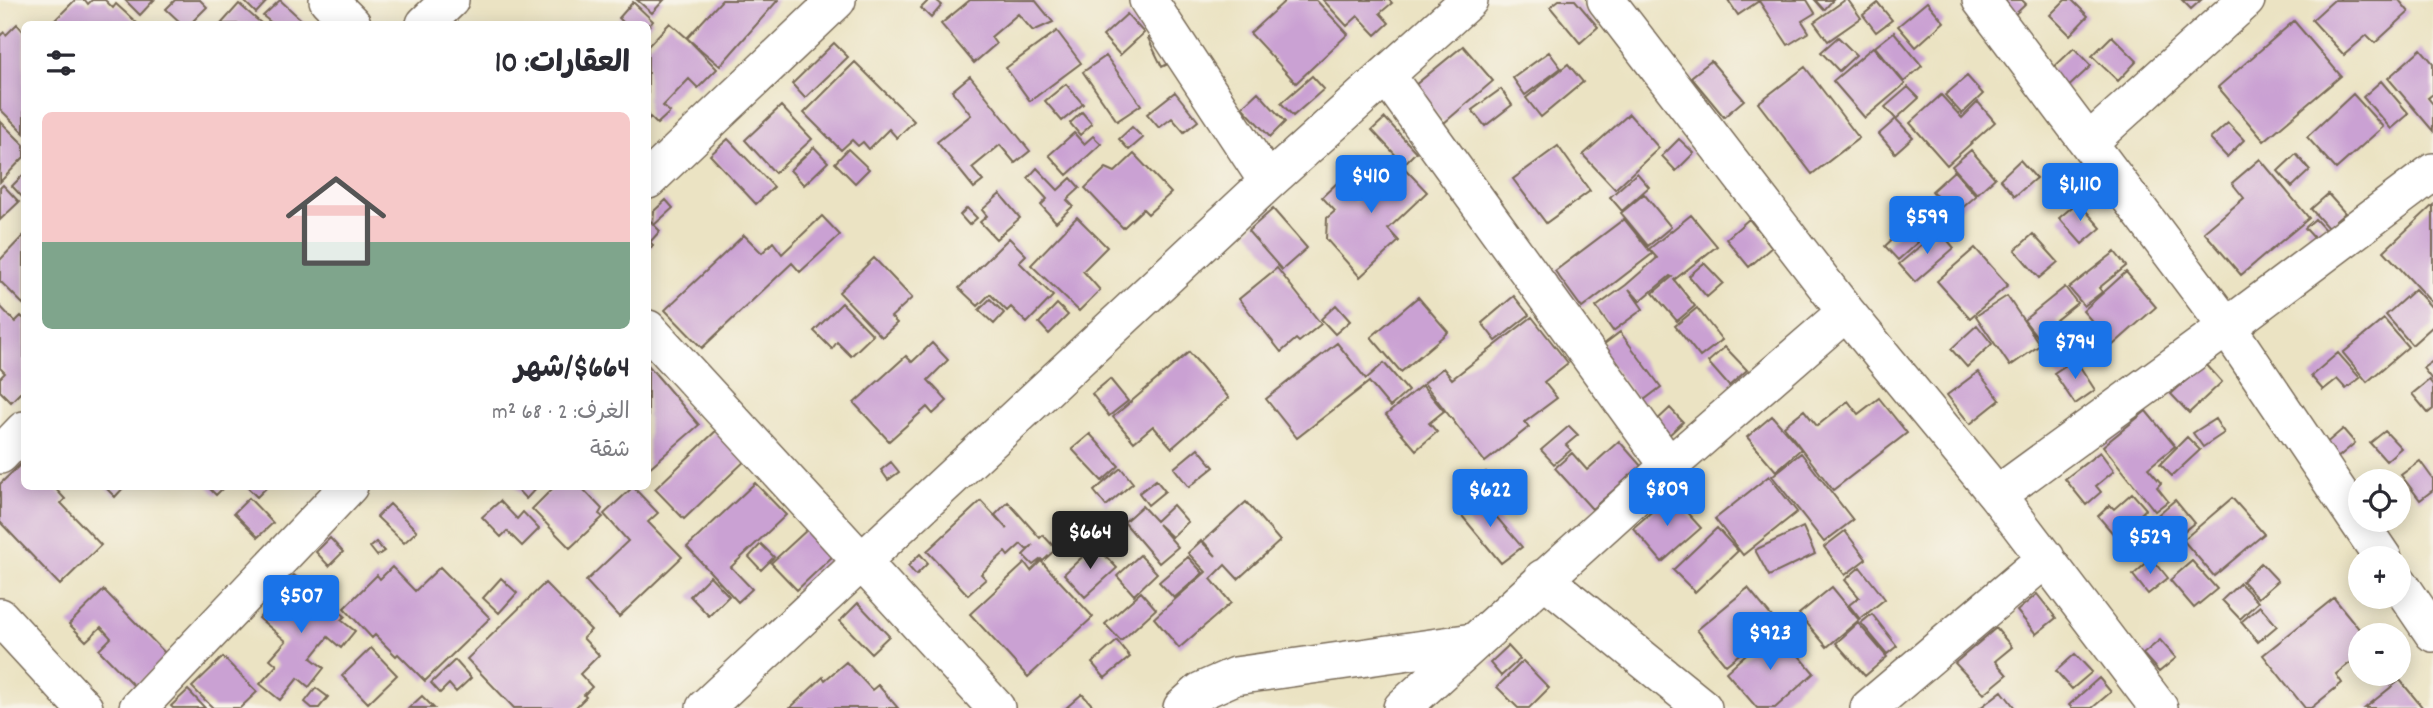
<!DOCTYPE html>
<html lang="ar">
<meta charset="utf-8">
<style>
body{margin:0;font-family:Dekko,"Playpen Sans Arabic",sans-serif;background:#f2f2f3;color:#2b2b33;direction:rtl;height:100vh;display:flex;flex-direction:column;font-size:26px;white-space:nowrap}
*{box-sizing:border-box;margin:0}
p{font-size:23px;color:#7c7c81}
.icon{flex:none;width:38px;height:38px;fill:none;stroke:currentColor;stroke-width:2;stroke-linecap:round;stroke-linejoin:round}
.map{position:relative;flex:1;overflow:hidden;direction:ltr}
.details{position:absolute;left:21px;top:21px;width:630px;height:469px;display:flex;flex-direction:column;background:#fff;border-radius:10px;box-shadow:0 4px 18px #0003;direction:rtl}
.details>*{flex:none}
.tools{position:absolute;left:2348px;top:469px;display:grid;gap:14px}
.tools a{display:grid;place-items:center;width:63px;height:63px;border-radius:50%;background:#fff;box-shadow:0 4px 18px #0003;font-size:35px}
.price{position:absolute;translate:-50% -60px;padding:0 16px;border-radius:7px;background:#1a73e8;color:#fff;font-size:23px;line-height:46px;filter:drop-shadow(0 2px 4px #0008)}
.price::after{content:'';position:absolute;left:50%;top:42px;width:21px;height:16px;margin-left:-10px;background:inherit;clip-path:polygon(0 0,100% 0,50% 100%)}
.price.selected{background:#222;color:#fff}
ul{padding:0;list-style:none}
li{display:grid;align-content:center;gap:14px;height:371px;padding:0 21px}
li+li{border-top:2px solid #e1e1e2}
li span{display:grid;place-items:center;height:217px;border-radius:10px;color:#555}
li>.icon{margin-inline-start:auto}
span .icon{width:126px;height:126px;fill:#fffc;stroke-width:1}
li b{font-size:30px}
h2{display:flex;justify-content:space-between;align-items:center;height:84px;padding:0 21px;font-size:30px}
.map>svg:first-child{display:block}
</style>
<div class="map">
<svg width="2433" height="708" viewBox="0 0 2433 708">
<rect width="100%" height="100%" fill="#f7f3e8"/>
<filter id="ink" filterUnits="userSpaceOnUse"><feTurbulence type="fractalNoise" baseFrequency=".0143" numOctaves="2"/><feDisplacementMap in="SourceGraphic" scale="14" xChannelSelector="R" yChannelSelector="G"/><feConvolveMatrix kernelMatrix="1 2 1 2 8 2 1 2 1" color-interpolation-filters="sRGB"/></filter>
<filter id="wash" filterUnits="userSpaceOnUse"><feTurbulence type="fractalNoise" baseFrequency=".00686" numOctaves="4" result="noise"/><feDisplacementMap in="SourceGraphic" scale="28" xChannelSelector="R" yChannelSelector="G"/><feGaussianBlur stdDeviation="1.57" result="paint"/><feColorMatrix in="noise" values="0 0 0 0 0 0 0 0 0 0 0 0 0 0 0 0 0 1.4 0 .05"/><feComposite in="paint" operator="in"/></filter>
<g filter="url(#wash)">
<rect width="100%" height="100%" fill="#ebe3c3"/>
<g id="blocks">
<path fill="#caa1d3" d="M75,0H85L88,4L92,0H105L113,8L116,4L138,24H51Z
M125,0H154L140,15Z
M175,0H200L207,7L190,24H182L166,9Z
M246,0H268L256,13L245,2Z
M280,0L306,24H273L263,16Z
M637,0H664L652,13Z
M722,0H778L720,66L687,38L717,69L698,88L689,79L663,106L670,112L657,124L650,117L648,120V46L670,23L687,38Z
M929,0H936L942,5L931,18L921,8Z
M970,0H1035L1053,22L1033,31L1018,14L991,37L996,44L974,63L941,24Z
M1286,0H1316L1348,34L1296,83L1250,33Z
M1323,0H1389L1392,3L1380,13L1389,23L1376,35L1358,16L1347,26Z
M1559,0H1575L1598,27L1580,43L1550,7Z
M1728,0H1807L1815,13L1802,21L1809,32L1788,45L1759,1L1738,15Z
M1815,0H1833L1824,10Z
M1845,0H1848L1861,18L1828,41L1814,22Z
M1991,0H2022L2026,4L2009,20Z
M2065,0H2072L2088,16L2070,35L2050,15Z
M2182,0H2201L2191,9Z
M2334,0H2399L2409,12L2375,43L2367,35L2344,55L2312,20Z
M633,2L653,21L648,27V24H625L619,18Z
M1927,2L1944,22L1916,47L1898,26Z
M1878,3L1892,20L1876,32L1863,15Z
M239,4L262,24H221Z
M1127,14L1144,33L1120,55L1103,36Z
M2294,21L2341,76L2264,141L2218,87Z
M17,24L24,32V133L0,109V36L4,32L6,35Z
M1057,31L1081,63L1030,101L1006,68Z
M1894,32L1922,66L1904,82L1875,47Z
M1158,33L1172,62L1162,67L1148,38Z
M2112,36L2137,61L2118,81L2092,56Z
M1838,37L1856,55L1839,71L1821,52Z
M834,43L848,57L805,98L792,84Z
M1463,46L1493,81L1444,123L1414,86Z
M1873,47L1905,84L1865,118L1833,81Z
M2074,48L2091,66L2064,91L2048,73Z
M2421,49L2433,63V94L2428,98L2433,104V131L2388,78Z
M1549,52L1561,68L1525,95L1513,78Z
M1106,56L1141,105L1117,121L1083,72Z
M1711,61L1744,100L1724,117L1691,77Z
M855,62L914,121L897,138L889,129L869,149L863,142L858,146L852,140L841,150L804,113Z
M1568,64L1583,82L1541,117L1526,98Z
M1805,67L1859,138L1812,174L1758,103Z
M970,76L1030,151L1015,163L1000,145L972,168L983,181L974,188L937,142L971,115L952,91Z
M1312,76L1324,89L1293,116L1281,103Z
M1967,76L1983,94L1962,114L1945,95Z
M2381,81L2409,114L2391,129L2363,97Z
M1066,84L1083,104L1062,121L1045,101Z
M1908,87L1919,98L1896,119L1885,107Z
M1501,89L1512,105L1485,126L1472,110Z
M1175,92L1198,121L1184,132L1172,118L1159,128L1147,114Z
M1258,92L1285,122L1270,137L1242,107Z
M2353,94L2383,127L2336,169L2307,137Z
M1941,95L1962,118L1978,102L1995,122L1947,165L1910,123Z
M781,106L812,139L775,173L745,140Z
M1082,112L1092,124L1080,135L1070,123Z
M1629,114L1659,148L1615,189L1583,155Z
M1385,118L1416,152L1404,164L1372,130Z
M1896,119L1913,137L1895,153L1879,134Z
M0,121L24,145V157L0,182Z
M2228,123L2244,140L2227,157L2210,139Z
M1132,127L1143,138L1129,150L1119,139Z
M1074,133L1084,144L1093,136L1101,144L1067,175L1049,155Z
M728,139L774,187L756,204L710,155Z
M1679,139L1694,153L1676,171L1662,156Z
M1558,146L1590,191L1546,223L1513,179Z
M814,147L828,162L804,185L790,170Z
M848,149L869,169L855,183L835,163Z
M1971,150L1995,178L1977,194L1952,166Z
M1134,154L1171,193L1148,214L1143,209L1123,228L1085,188L1106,168L1115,172Z
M2296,154L2310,170L2292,187L2278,171Z
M1393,156L1427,192L1388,229L1399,241L1360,277L1326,239L1327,218L1335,211L1322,197L1337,183L1355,202L1363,195L1358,189Z
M2260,159L2309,218L2241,275L2204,232L2244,198L2232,183Z
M2020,160L2036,178L2015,196L2000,179Z
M1037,168L1058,190L1071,178L1080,188L1067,200L1073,206L1056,222L1041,205L1047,199L1028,178Z
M1954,171L1976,196L1953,216L1932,191Z
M1637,173L1649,187L1622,211L1610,197Z
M24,174V199L12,186Z
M3,185L19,202L0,220V188Z
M1000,194L1020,218L996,239L980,222L987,216L982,210Z
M1644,194L1671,227L1648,246L1621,213Z
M2328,194L2345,213L2328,228L2311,209Z
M666,200L673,208L654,225L660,231L650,242L653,245L648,251V218L653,224L654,211Z
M2078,202L2101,228L2082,244L2059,218Z
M2433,205V300L2431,302L2384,251Z
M967,208L977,218L969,225L960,215Z
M1273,209L1307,248L1282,270L1248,231Z
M1922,212L1936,226L1898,260L1885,246Z
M1691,215L1717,246L1674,280L1695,306L1677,321L1653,293L1672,277L1670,276L1640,301L1629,289L1643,309L1613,331L1596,307L1626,285L1657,258L1649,249Z
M822,216L840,235L800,272L792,263L702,348L665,310L744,235L762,253L773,242L782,254Z
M1077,217L1107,247L1083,271L1100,290L1079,311L1031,265Z
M1624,219L1652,254L1582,308L1555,271Z
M1749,219L1772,247L1749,267L1726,239Z
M2315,219L2327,232L2317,241L2305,228Z
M1939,230L1954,248L1915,282L1899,264Z
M2033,234L2058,262L2039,278L2015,250Z
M24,235V305L0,281V260Z
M1009,238L1026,255L1019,262L1053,296L1027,323L1011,307L1007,311L990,294L978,306L959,288Z
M1975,248L2008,285L1970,318L1937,281Z
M2115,252L2126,266L2099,288L2102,292L2084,306L2069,288Z
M874,258L912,298L891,317L897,323L882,337L839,292Z
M1704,263L1723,283L1707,297L1689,276Z
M1277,268L1321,324L1299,342L1296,339L1281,352L1239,299Z
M2126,272L2156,307L2113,345L2083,311Z
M2065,287L2077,303L2056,320L2078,348L2059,364L2024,320Z
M2415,289L2433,309V326L2412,345L2386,315Z
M1514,296L1529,315L1496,341L1482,323Z
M2007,296L2040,345L2010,366L1976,316Z
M1418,297L1448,332L1401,372L1371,337Z
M990,299L1004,313L994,324L979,310Z
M842,303L873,335L851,356L837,342L832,349L814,331Z
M1057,304L1068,315L1049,334L1039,323Z
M1336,305L1350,321L1335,334L1321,319Z
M0,306L15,322L21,316L24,319V389L11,402L0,391V378L5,373L0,368Z
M1697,308L1722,340L1700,357L1675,326Z
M1532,317L1568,363L1544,382L1557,398L1525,422L1529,427L1485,462L1424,383L1443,368L1452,379Z
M2384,319L2408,347L2367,382L2343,353Z
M1977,325L1992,344L1967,367L1951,349Z
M1620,332L1661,387L1640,403L1599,348Z
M932,343L948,360L928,380L947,401L933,414L927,407L889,441L854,403L906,356L912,362Z
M1337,343L1366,379L1384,363L1408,391L1390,407L1369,382L1297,438L1266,399Z
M1725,347L1747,370L1729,386L1708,362Z
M1189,352L1229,398L1172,448L1153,426L1134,442L1113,417Z
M2338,353L2360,378L2346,389L2337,379L2323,390L2311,376Z
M2075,359L2095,390L2075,404L2054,373Z
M2433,361V381L2423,368Z
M2205,363L2222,382L2189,413L2171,394Z
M648,365L699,425L648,469Z
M1978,372L2000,400L1970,424L1947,395Z
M1110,379L1128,401L1109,416L1092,394Z
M2429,380L2433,385V409L2428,413L2412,394Z
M1422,385L1444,411L1429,423L1437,432L1416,450L1386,415Z
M1879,398L1907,433L1833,490L1784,426L1804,410L1817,426L1848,401L1858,414Z
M1670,408L1683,422L1667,437L1654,423Z
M2146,411L2175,446L2148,468L2161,483L2157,487L2168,501L2155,511L2103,446Z
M1772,416L1801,449L1776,471L1747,437Z
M2215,419L2224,433L2203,447L2193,433Z
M1569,426L1578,435L1566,445L1571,450L1554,464L1541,450Z
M720,427L749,457L684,519L655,489Z
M2343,429L2355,443L2336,459L2324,445Z
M2385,431L2401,448L2386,461L2370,443Z
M1090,434L1119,466L1102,481L1072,449Z
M2187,437L2200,450L2172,476L2160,464Z
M1619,441L1641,466L1592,509L1555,468L1572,453L1587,470Z
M1198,448L1214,467L1189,487L1174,468Z
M2100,452L2114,471L2096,486L2101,492L2086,505L2065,479Z
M1801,453L1853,520L1824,542L1772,476Z
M2420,461L2433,479V490L2420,500L2401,475Z
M891,462L899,472L888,480L881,470Z
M22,463L24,465V486H53L65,499L61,503L101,545L60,585L0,522V484Z
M1121,468L1133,483L1106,506L1094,491Z
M1486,472L1506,497L1492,509L1471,484Z
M1769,476L1797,512L1743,555L1715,519Z
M1156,480L1165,491L1148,505L1139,493Z
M755,483L786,515L731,567L752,589L738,602L687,547Z
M104,486H125L115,497Z
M207,486H225L216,495Z
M246,486H268L257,497Z
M514,486H538L526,499Z
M555,486H588L584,490L602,509L599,514L603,517L570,548L532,509Z
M633,487L658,513L648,522L682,557L619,617L586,581L628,541L604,514Z
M2132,493L2146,509L2116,537L2098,516L2110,505L2114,509Z
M1477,494L1522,547L1501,563L1458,511Z
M1671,495L1701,528L1662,562L1633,528Z
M249,498L273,523L258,537L234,513Z
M2232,498L2264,534L2214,576L2183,540Z
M2175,500L2194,523L2173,540L2154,518Z
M500,501L517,519L523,512L539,529L522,546L507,531L501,537L482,517Z
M981,501L1007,529L995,515L1008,502L1040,538L1043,535L1056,549L1043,561L1041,559L1033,565L1023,555L1033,545L1027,550L1021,544L1008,556L1005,552L981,574L986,579L968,595L927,551Z
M1246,502L1280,541L1238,579L1225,565L1211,579L1231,603L1179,648L1154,618L1206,572L1188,553L1201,541L1216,556L1203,541Z
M390,504L417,531L404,543L377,517Z
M1173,505L1188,522L1172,537L1158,524L1178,547L1159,563L1124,522L1142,506L1156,521Z
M1803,527L1815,554L1769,576L1755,550Z
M1717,528L1738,551L1695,592L1673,570Z
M808,529L833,556L797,590L771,563Z
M1845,531L1866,559L1845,575L1824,547Z
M330,538L343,552L329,566L316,552Z
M376,542L384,551L377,556L370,547Z
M761,544L774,557L761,570L749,557Z
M1095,545L1117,568L1085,597L1064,574Z
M920,554L928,563L916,575L908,566Z
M1140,555L1157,573L1134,595L1117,576Z
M1188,557L1203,573L1174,598L1159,582Z
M2152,558L2168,578L2148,594L2133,575Z
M1041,561L1093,617L1028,677L970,614L1025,563L1031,571Z
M2192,561L2217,589L2194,608L2170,580Z
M2261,563L2278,581L2258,598L2242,581Z
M392,567L415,591L440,567L490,618L425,681L398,654L396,656L375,635L372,638L344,608L377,575L380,579Z
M1860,567L1885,599L1860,619L1849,605L1859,597L1845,580Z
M294,575L345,616L341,620L355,631L341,648L328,637L311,658L324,668L309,687L298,678L280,700L260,684L277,665L270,659L286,641L259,618Z
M710,576L729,596L709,616L690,596Z
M501,578L517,593L499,613L483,598Z
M545,583L591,630L583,638L599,655L580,674L592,687L584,695L586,697L575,708H514L467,659Z
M2240,583L2258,602L2240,619L2222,600Z
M1832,587L1859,620L1827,647L1799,614Z
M1748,588L1777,623L1726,665L1697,630Z
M104,590L168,656L135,687L99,650L111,638L101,627L86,641L69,624Z
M1141,592L1156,609L1121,641L1105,624Z
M2037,594L2056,618L2036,634L2017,611Z
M2334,598L2364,635H2361V654L2336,674L2342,683L2311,708H2305L2263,655Z
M858,603L889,636L871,653L840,621Z
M2260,606L2277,626L2258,642L2241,622Z
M1872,614L1897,646L1887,654L1861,623Z
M1858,623L1887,657L1865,676L1836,643Z
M1775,628L1814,673L1775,708H1757L1726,672Z
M1996,628L2012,647L1995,661L2007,675L1984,694L1955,663Z
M2160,640L2176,658L2159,672L2143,654Z
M1117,641L1130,657L1105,678L1092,663Z
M1508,646L1520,659L1501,676L1490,663Z
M371,648L397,675L368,703L342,676Z
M2075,654L2092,672L2072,689L2056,671Z
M223,657L257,692L240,708H213L192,687Z
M455,660L471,678L456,692L449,684L440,693L431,683Z
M1523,661L1549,688L1529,708H1518L1497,687Z
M846,662L872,690L878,685L898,708H790L823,677L825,680Z
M2099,678L2111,692L2092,708H2072L2069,705Z
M2400,680L2423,708H2365Z
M316,688L328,697L319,708H312L305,702Z
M188,690L205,708H173L171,706Z
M2002,691L2015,708H1980Z
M1082,694L1095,708H1066Z
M422,696L434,708H409Z"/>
</g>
</g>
<g filter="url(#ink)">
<use href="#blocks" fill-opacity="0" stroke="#796b58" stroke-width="2"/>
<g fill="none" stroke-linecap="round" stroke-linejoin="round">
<defs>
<path id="minor" d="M328,0L352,24
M1148,0L1268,182
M1606,0L1846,312L1997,495L2159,708
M1981,0L2227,327L2383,558
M425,24L450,0
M1386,75L1669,466
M2089,142L2246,0
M648,180L837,0
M648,329L996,708
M0,455L24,430
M1997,495L2227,327L2433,172
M1543,578L1703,708
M2399,583L2433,633
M0,617L84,708
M138,708L349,486
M705,708L1268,182L1469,0
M1182,708L1201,691L1235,676L1473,642
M1402,708L1669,466L1846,312
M1869,708L2046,558"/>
</defs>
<use href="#minor" stroke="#796b58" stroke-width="40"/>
<use href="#minor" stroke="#fff" stroke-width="37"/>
</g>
</g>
</svg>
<div class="tools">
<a><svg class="icon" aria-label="locate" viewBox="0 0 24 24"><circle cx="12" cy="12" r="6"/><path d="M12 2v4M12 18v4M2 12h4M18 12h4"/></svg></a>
<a>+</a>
<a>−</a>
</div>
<b class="price" style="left:1371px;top:215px">$410</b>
<b class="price" style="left:2080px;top:223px">$1,110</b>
<b class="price" style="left:1927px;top:256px">$599</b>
<b class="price" style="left:2075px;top:381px">$794</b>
<b class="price" style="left:1667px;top:528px">$809</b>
<b class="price" style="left:1490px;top:529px">$622</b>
<b class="price selected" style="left:1090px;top:571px">$664</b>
<b class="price" style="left:2150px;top:576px">$529</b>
<b class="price" style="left:301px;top:635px">$507</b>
<b class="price" style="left:1770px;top:672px">$923</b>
<section class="details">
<h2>العقارات: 10<svg class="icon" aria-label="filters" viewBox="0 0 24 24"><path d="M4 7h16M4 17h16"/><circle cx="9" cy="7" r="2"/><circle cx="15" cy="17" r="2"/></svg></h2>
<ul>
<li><span style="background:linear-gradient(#f6c9c9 60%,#7fa58c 0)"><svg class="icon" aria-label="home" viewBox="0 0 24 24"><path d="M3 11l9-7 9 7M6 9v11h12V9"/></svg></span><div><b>$664/شهر</b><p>الغرف: 2 · 68 m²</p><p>شقة</p></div></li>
</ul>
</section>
</div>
